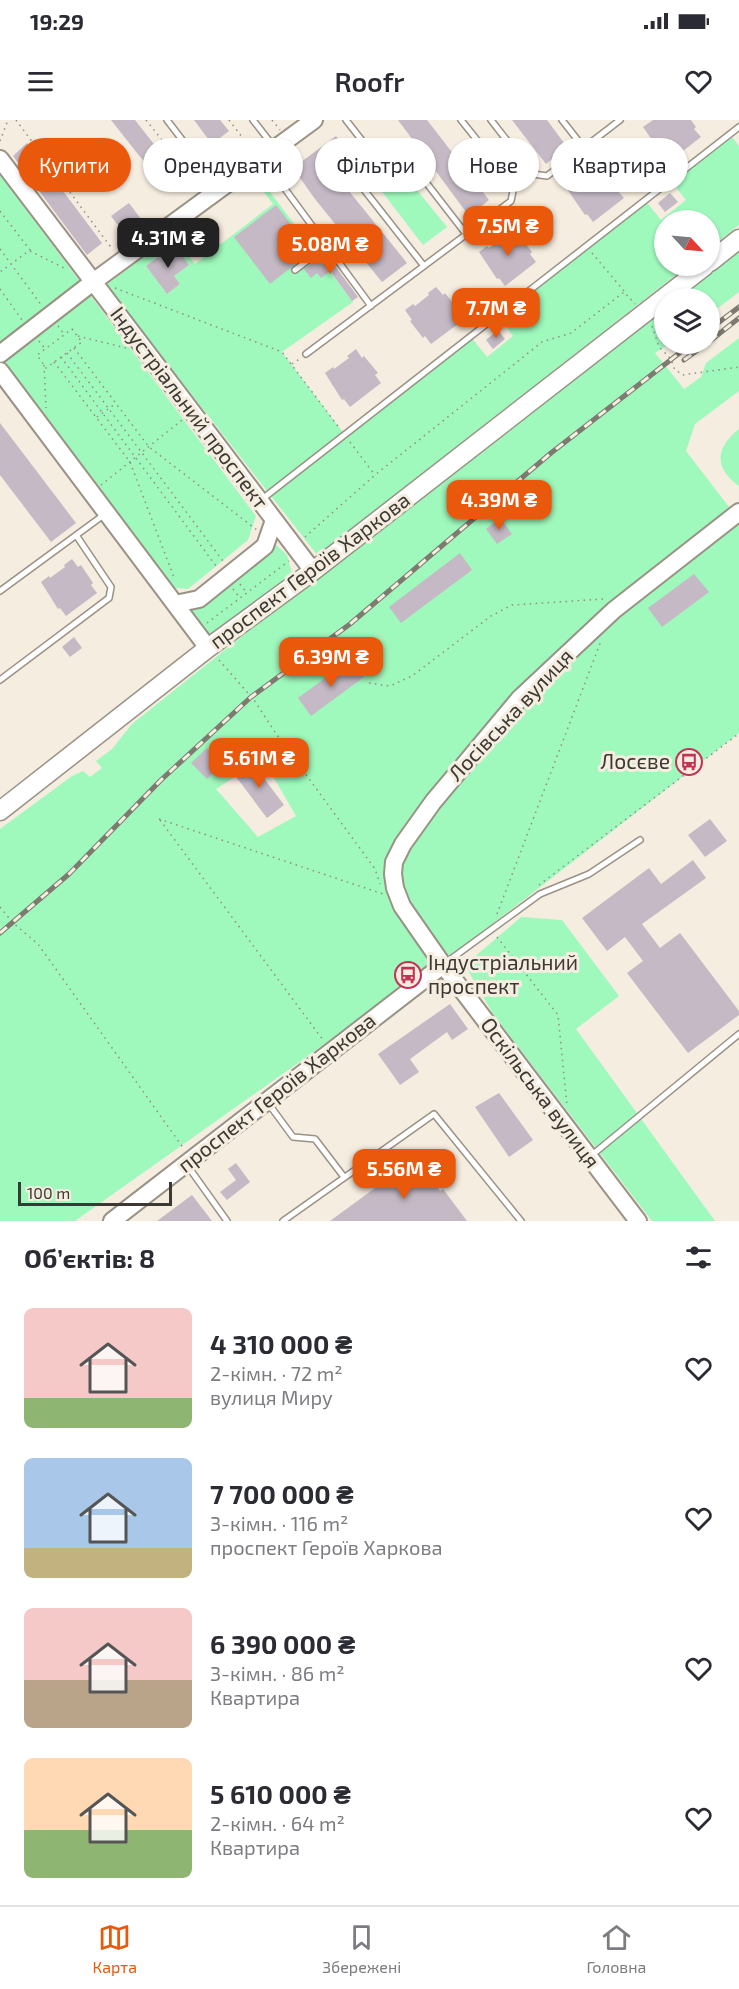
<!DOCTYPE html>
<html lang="uk">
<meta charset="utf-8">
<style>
body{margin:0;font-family:"Exo 2",sans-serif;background:#f7f7f7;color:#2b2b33;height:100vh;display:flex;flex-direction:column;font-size:22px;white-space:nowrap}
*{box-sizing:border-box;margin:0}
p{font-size:20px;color:#7c7c81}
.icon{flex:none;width:33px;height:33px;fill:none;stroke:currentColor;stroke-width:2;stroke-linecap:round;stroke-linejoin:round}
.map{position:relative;height:1101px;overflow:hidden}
.side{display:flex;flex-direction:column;background:#fff;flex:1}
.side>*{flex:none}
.guide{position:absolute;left:18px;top:18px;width:704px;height:54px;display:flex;gap:12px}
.needle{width:39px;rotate:116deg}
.tools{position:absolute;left:654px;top:90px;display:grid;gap:12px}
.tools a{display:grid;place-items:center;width:66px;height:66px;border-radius:50%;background:#fff;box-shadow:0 2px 4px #0004;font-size:30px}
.scale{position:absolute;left:18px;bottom:15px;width:154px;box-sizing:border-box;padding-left:6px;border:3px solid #3c3934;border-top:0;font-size:16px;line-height:21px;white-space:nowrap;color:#3c3934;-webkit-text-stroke:4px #f5eddf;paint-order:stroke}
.price{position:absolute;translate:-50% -51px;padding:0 14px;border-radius:12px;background:#ea580c;color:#fff;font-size:20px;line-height:39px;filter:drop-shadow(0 2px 3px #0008)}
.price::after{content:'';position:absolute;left:50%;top:36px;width:18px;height:14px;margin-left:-9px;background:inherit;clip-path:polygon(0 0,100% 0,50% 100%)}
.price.on{background:#222;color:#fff}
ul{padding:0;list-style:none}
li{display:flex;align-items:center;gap:18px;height:150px;padding:0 24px}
li span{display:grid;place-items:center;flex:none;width:168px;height:120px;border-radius:9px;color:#555}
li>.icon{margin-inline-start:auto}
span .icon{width:72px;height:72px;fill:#fffc;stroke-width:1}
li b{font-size:26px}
h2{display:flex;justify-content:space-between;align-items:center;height:72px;padding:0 24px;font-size:26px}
.pill{padding:0 21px;border-radius:27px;background:#fff;box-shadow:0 2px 4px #0004;font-size:21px;line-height:54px}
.pill.on{background:#ea580c;color:#fff}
.status{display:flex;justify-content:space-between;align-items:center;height:42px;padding:0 30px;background:#fff;direction:ltr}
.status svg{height:16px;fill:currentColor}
header{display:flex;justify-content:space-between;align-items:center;height:78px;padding:0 24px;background:#fff;font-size:27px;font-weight:600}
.tab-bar{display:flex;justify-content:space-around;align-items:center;height:84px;border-top:2px solid #e1e1e2;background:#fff;font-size:16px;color:#7c7c81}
.tab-bar a{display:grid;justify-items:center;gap:3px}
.tab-bar .on{color:#ea580c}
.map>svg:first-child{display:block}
</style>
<div class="status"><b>19:29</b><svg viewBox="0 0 49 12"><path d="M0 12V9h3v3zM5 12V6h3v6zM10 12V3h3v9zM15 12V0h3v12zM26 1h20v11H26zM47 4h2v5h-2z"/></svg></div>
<header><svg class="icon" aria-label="menu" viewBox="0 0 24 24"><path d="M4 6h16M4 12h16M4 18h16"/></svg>Roofr<svg class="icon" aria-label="heart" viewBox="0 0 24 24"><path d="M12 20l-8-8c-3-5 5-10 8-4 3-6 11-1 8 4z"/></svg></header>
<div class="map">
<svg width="739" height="1101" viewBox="0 0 739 1101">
<rect width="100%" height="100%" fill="#f5eddf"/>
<path fill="#9ff8bc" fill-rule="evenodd" d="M730,14L739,26V105L710,128V100H664V146H687L318,436L106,165L172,116L195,144L273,84L257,63L261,60L353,182L282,232L345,315L471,217L487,237L513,216L498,195L645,80L661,100L686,80L671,61ZM176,127L189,145L174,156L180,164L167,174L146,146L163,132L166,135Z
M96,21L117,51L91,70L69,40Z
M395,43L447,107L423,125L373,60Z
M0,55L256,396L248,420L188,469L162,467L0,259Z
M739,130V172L710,194V178H677Z
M664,188V224H669L655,233L684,269L701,257L706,243L739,218V271L695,304L686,331L739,400V613L473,819L75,1101H0V709L72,656L83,651L90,657L102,648L96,641L112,629L132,604L250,510ZM263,639L296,696L258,717L216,669Z
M739,309V366C714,348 715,328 739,309Z
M273,422L287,435L292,453L208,519L188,494Z
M521,797L562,800L619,876L576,909L715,1101H652L493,894L465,845Z"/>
<path fill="#c4b9c5" d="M111,0H135L175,51L160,62Z
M194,0H220L229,11L212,24Z
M398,0H427L489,80L469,96Z
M512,0H547L567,27L546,44Z
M653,0H691L696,7L694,9L701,17L670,41L664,33L662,34L643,7Z
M336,16L351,36L332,50L407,143L382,162L315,79L293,48Z
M27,23L102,123L87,135L13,36Z
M598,44L604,53L606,51L620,68L617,70L624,78L593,102L587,94L585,95L567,69L591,53L589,51Z
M670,73L678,82L665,92L658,83Z
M129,83L147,107L129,120L111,96Z
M276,85L312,131L270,164L234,117Z
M510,108L517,117L519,115L532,132L530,134L536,142L505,166L499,158L497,159L479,132L487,126L489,128L503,117L502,115Z
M176,127L189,145L174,156L180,164L167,174L146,146L164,132L166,135Z
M318,139L322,145L330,139L358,177L352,181L330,151L321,158L317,153L311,158L304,149Z
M436,167L443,175L445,173L458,190L456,192L462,201L431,224L425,216L423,218L410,201L412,200L405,190L413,184L415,186L429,175L428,173Z
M498,210L505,219L493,229L486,220Z
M356,229L362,238L364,236L378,253L375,255L381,263L350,287L344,279L342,280L325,253L333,247L334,249L349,238L347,236Z
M0,303L76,403L51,422L0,355Z
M500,398L512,414L497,424L486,409Z
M460,433L472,450L401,503L389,487Z
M72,439L78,447L81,445L93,463L91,465L97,473L66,496L60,488L58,489L41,462L49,456L50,458L65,447L64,445Z
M694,454L709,472L662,507L648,488Z
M74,517L82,528L70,537L62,527Z
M351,539L364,557L311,596L298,578Z
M207,628L223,644L207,659L191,643Z
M251,641L284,685L267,698L234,654Z
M710,699L727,721L705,737L688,715Z
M693,740L706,758L642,804L660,828L680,813L739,891V895L688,933L627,853L643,841L625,817L607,831L582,798L649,748L661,764Z
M450,884L468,909L452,920L447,912L410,939L419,952L400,965L378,934Z
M499,973L533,1020L509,1037L475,987Z
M416,1038L440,1071L443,1069L467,1101H330Z
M236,1043L250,1062L227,1080L220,1072L236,1060L228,1049Z
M192,1075L212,1101H157Z"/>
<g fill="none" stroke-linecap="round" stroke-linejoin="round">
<defs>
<path id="lane" d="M167,0L219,68
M253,0L274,27
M346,0L371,32
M491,0L533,54L547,56L620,0
M562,0L584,28
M263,39L371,186
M424,146L354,57L357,43L384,22L397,25L466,114
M295,150L327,126
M306,234L511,81L514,66L461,0
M261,380L739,7
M0,471L105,394
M0,560L109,478L111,467L76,415
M444,844L540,774L589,754L640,720
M268,983L293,1017L315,1019L344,1057
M592,1035L739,914
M187,1045L227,1101
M283,1101L434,994L521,1101"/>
<path id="secondary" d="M0,39L313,451
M0,234L93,162L314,0
M0,251L208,528
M175,484L199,479L265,426L274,400
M112,1101L443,845
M638,1101L443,845L402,786L395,768L393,754L394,742L403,724L433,682L520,578L614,490L739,392"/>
<path id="primary" d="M710,142L739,119
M0,691L208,528L313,451L705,146"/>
</defs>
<use href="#lane" stroke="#999285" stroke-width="8"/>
<use href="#secondary" stroke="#999285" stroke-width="20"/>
<use href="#primary" stroke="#999285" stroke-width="21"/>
<path stroke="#938d84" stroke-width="1.5" stroke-dasharray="1.5 4.5" stroke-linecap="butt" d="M16,0L113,130
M146,0L199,66
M229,0L252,30
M272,0L280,10
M0,21L8,0
M0,91L30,130L0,152
M0,129L42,186
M30,131L66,149
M592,133L624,171
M115,168L282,232L340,309
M0,169L22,200
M58,206L64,214
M652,206L659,227L671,239L674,248L682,255L739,247
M72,209L82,222L46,248L37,235Z
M78,216L126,228
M39,221L45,229
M74,228L149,327L257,410
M67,233L223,441
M61,237L216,446
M54,242L130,342L175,460
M292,244L301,238
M44,245L46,288
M97,297L115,284
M350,322L374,354
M101,365L182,300
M305,417L375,355L542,222L571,213L624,172L635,184
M240,464L247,473
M233,469L240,478
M207,503L289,441
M219,540L254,580L277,615L375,749L380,764
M369,563L390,566L412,556L491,496L512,485L604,479
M159,699L383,774
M160,700L323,920
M539,765L737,615L739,617
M0,787L13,803L38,824L184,1029
M497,794L601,521
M497,817L558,895L567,986"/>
<use href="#lane" stroke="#fff" stroke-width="5"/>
<use href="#secondary" stroke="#fff" stroke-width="16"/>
<use href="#primary" stroke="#fff" stroke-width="18"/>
<defs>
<path id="rail" d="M710,209L739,187
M710,221L739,198
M684,240L706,224
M0,813L69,754L161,660L251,577L350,504L551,333L691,224"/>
</defs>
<use href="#rail" stroke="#7e7971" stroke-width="5"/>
<use href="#rail" stroke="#f5eddf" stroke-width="3" stroke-dasharray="9" stroke-linecap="butt"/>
</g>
<defs>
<symbol id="bus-ring" viewBox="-11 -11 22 22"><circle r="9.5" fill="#f5eddf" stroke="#c23255" stroke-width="1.5"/><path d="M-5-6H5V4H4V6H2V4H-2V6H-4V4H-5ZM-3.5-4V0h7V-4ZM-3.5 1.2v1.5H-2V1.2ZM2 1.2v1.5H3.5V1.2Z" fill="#c23255"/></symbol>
</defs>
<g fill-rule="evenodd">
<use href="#bus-ring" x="674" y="627" width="30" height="30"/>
<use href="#bus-ring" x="393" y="840" width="30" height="30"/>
</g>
<g text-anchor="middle" stroke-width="6" stroke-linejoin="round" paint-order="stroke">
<g font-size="21" fill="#3c3934" stroke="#f5eddf">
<text transform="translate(189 288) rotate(53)" y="7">Індустріальний проспект</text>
<text transform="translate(310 451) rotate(-37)" y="7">проспект Героїв Харкова</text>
<text transform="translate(511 595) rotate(-47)" y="7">Лосівська вулиця</text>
<text transform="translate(277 973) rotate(-38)" y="7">проспект Героїв Харкова</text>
<text transform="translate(540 973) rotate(53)" y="7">Оскільська вулиця</text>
</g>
<g font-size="21" fill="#3c3934" stroke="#f5eddf" text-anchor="end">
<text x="670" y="649">Лосєве</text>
<text x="428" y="850" text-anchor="start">Індустріальний<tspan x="428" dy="24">проспект</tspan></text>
</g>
</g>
</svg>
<div class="tools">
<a><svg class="needle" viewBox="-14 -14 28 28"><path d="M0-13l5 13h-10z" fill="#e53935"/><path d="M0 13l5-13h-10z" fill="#7c7c81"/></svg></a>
<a><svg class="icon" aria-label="layers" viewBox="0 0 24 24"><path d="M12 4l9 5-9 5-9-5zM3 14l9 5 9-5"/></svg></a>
</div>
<div class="scale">100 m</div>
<b class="price" style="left:508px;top:137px">7.5M ₴</b>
<b class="price on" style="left:168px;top:149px">4.31M ₴</b>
<b class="price" style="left:330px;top:155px">5.08M ₴</b>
<b class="price" style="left:496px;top:219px">7.7M ₴</b>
<b class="price" style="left:499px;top:411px">4.39M ₴</b>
<b class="price" style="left:331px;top:568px">6.39M ₴</b>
<b class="price" style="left:259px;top:669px">5.61M ₴</b>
<b class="price" style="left:404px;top:1080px">5.56M ₴</b>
<div class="guide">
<a class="pill on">Купити</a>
<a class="pill">Орендувати</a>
<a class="pill">Фільтри</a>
<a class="pill">Нове</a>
<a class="pill">Квартира</a>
</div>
</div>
<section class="side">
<h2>Об’єктів: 8<svg class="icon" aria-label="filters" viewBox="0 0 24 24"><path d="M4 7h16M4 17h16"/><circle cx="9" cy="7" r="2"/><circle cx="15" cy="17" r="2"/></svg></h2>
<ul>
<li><span style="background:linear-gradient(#f6c9c9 75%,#8fb573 0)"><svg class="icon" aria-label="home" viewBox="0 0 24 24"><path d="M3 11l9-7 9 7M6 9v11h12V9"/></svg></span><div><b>4 310 000 ₴</b><p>2-кімн. · 72 m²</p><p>вулиця Миру</p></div><svg class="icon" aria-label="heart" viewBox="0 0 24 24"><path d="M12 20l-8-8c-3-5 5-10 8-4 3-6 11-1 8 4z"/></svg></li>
<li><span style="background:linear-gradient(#a9c7e8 75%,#c2b280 0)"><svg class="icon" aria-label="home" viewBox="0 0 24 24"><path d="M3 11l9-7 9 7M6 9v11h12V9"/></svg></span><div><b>7 700 000 ₴</b><p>3-кімн. · 116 m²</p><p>проспект Героїв Харкова</p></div><svg class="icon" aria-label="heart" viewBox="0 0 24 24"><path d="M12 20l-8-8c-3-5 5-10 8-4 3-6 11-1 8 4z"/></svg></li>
<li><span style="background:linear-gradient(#f6c9c9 60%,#b9a48a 0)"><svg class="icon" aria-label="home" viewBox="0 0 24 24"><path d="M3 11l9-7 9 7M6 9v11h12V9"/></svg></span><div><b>6 390 000 ₴</b><p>3-кімн. · 86 m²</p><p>Квартира</p></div><svg class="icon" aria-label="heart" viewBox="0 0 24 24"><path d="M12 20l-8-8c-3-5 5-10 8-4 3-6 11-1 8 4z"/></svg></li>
<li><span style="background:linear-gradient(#ffd9b3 60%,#8fb573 0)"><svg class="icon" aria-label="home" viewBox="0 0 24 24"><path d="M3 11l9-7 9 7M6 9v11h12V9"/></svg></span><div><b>5 610 000 ₴</b><p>2-кімн. · 64 m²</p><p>Квартира</p></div><svg class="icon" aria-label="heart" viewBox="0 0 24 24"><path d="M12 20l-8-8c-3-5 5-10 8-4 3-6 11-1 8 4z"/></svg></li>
</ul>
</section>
<nav class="tab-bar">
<a class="on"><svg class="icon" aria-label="map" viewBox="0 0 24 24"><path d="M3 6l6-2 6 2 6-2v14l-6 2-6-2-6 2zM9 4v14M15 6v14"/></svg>Карта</a>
<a><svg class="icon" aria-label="saved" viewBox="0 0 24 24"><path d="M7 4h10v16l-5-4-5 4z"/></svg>Збережені</a>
<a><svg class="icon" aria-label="home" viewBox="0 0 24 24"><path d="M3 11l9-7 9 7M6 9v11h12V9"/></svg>Головна</a>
</nav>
